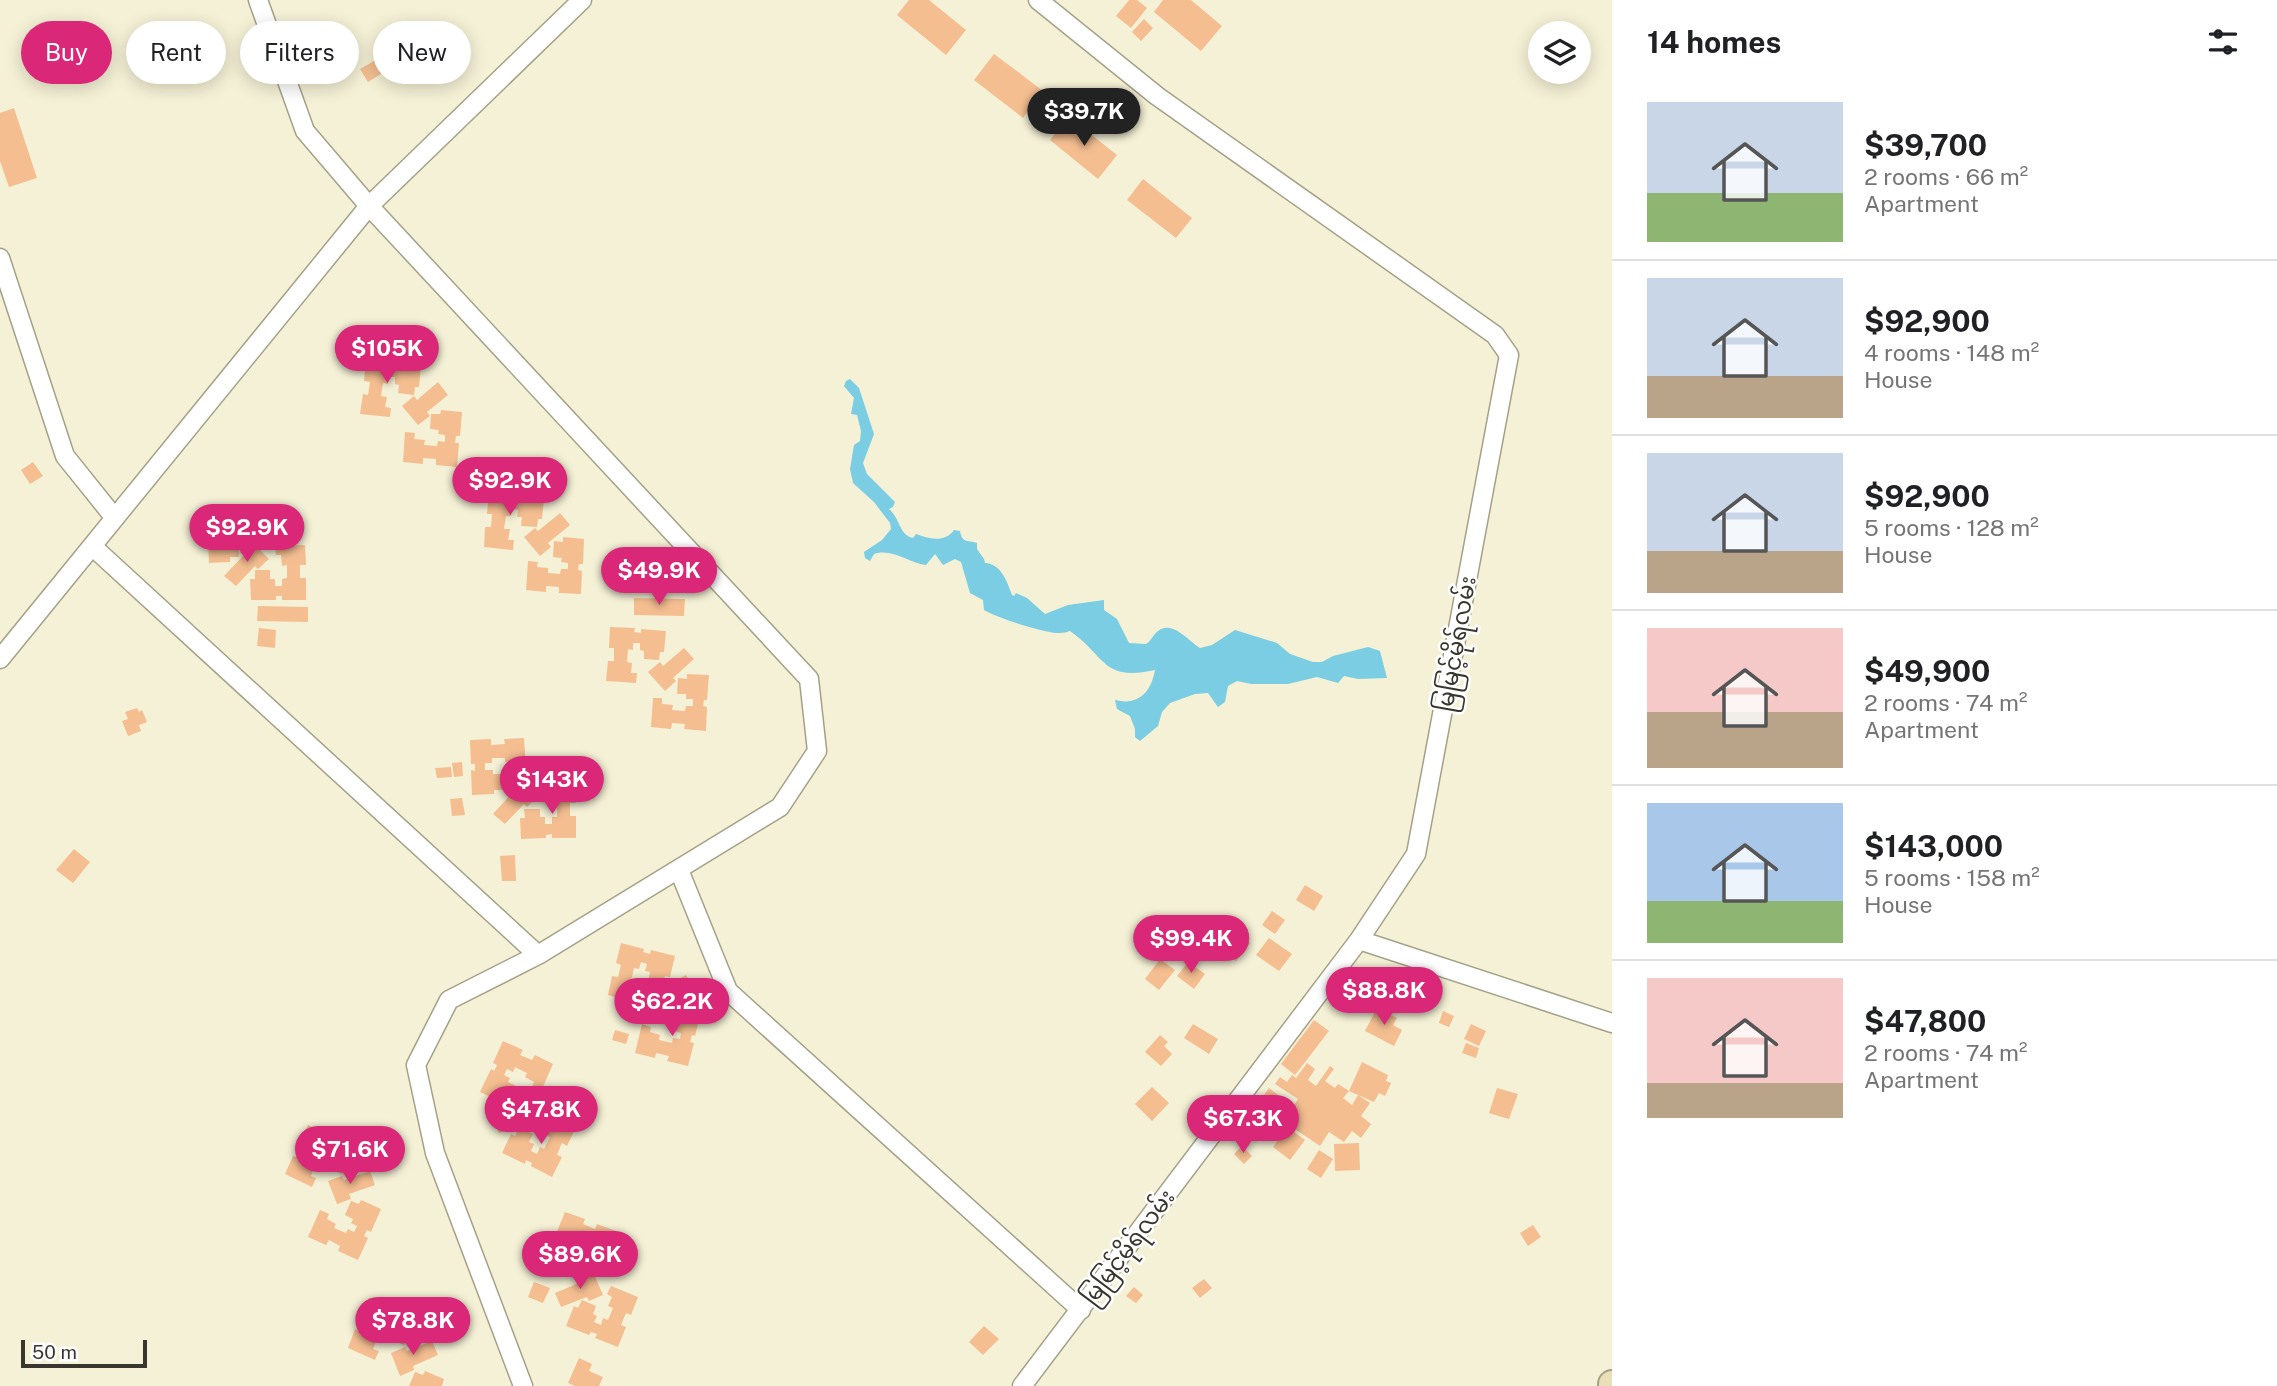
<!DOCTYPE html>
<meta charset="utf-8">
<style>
body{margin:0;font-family:"Public Sans","Noto Sans Myanmar",sans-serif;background:#f2f2f2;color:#202124;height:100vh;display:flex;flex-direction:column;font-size:26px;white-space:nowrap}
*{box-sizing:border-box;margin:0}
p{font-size:23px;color:#757577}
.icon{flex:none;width:38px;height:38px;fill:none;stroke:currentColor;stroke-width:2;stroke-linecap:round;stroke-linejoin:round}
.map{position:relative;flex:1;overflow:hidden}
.sheet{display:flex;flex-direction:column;background:#fff;width:665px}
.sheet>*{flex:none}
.guide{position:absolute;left:21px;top:21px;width:665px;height:63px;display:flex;gap:14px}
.fabs{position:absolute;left:1528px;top:21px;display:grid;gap:14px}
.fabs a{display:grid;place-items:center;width:63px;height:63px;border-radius:50%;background:#fff;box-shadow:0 4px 18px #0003;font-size:35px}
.scale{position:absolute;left:21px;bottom:18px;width:126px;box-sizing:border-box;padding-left:7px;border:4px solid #39372d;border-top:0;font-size:19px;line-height:24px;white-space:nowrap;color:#39372d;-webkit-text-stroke:5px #fff;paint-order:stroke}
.price{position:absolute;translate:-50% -60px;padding:0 16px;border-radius:24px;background:#db2777;color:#fff;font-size:23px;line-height:46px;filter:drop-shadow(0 2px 4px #0008)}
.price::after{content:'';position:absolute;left:50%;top:42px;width:21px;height:16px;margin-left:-10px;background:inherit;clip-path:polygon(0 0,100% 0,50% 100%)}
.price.active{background:#222;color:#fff}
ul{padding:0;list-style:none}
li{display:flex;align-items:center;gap:21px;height:175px;padding:0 35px}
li+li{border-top:2px solid #e0e0e0}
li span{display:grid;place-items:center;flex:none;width:196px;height:140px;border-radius:0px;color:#555}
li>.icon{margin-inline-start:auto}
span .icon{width:84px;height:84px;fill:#fffc;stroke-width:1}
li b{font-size:30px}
h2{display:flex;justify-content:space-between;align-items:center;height:84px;padding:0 35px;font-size:30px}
.pill{padding:0 24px;border-radius:32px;background:#fff;box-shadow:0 4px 18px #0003;font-size:24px;line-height:63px}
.pill.active{background:#db2777;color:#fff}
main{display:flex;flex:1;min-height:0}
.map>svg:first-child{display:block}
</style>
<main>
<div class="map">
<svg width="1612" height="1386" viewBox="0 0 1612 1386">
<rect width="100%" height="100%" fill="#f5f1d6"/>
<path fill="#7acde2" d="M850,379L859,388L874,434L863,463L867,474L895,502L893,507L889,509C900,518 899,535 913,538L916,534C929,539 945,543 954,530L960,531C962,543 967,540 977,543V549L984,559L985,563C1001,564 1007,581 1012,595L1014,596L1016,593L1027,598L1045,614L1068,605L1104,600V610L1117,619L1129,643L1146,644C1151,641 1153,635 1158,631C1173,620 1188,641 1200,648L1212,645L1235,630L1277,643L1290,654L1313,662H1322L1333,656L1368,647L1380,651L1387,678L1358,679L1344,676L1338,683L1317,677L1288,684H1251L1237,681L1228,686L1225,702L1218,707L1208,693L1195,694L1170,703L1162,712L1158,726L1140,741L1135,737V729L1130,716L1117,709L1115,700C1139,706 1151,692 1155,670C1102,682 1106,656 1070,631C1067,632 1063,633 1060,633C1046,634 995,617 984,610L983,600L970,593L961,562L955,559L943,565L935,554L926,565C908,563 893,548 874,554L870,561L865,558L864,552L882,540L891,529L890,523L874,502L853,483L850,469L854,445L860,441L861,431L857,415L851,414L854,398L844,386L846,381Z"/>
<path fill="#f4be91" d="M909,0H929L966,30L946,55L897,15Z
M1129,0H1137L1147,8L1131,28L1116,16Z
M1163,0H1191L1222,26L1201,51L1154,12Z
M1144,19L1153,28L1141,41L1132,32Z
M994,54L1043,91L1023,118L974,80Z
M379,58L387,70L368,82L360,69Z
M14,108L37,178L9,187L0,161V113Z
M1069,117L1117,155L1098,179L1050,140Z
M1143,179L1192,218L1176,238L1127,200Z
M384,328L398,329L397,347L382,346Z
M366,360L390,362V366L396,367L397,363L421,366L419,387H415L414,395L398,393L399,385L395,384V377H389L388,384L383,383L381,396L387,397L385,407L391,408L390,417L360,414L363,394L368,395L370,382L364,381Z
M438,382L448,395L427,412L430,416L418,425L402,406L414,396L417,400Z
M441,410L462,412L460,436H456L455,443H459L457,467L436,465V459L423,458V464L403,462L405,432L415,433L414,439L425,440L424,445L437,446L438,441L445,442V435L438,434L439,430L430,429L431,414H440Z
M33,462L43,476L30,484L21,470Z
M489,493L512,495V498L519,499V495L544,498L542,519H538L537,527L521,526L522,517H517L518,510L511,509V516H506L504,529H510L508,540H514L513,550L484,547L485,527H491L492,514H487Z
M261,505L263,535H253V530H242V525H229V530L222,531V537H229L230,542H238L239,557H230V562L209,563L208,538H212V531H208L207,507H228L229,512H241V506Z
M560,513L570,525L548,543L551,547L540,556L524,537L535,528L538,531Z
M563,537L584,539L583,564H579L578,570L582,571L581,594L559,593V587L546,586V592L526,590L528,561L538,562L537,567L548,568V573L560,574L561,569H568V563L561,562L562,558L553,557L554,541L563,542Z
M251,541L269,559L258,569L255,566L236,586L224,576L244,555L240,552Z
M305,545L306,565H300V578H306V600H282V596H276V600H251L250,579H255V570H270V579H275V586H282V579L287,578V565L282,566L281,555H276L275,546Z
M634,598L685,599L684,616L634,615Z
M258,606L308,607V622L257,621Z
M610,627L635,628L634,632L641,633V629L666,631L664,652H660L659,660L644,659V651L640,650V643H633V650L628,649L627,662L632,663L631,673H637L636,683L606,681L608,661H614V648H609Z
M259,628L276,630L275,648L257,646Z
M684,648L694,659L673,678L676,681L665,691L648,672L660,662L663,666Z
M687,674L709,675L707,700H704L703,706L707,707L706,731L684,729L685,724L672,723L671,729L651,727L653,698H662V704L673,705L672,710L685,711L686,706H693V699H686V694H677L678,678L687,679Z
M137,708L139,712L142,710L147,722L139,725L141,731L128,736L122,721L128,719L125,712Z
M524,738L526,767L516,768V762H505V758H492V763H485V770H493V774H502V790H494V794L472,795L471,770L475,771V764H471L470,740L491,739V745L505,744L504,739Z
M462,762L463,776L454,777L452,763Z
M451,767L452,777L437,778L435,768Z
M519,779L538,796L527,807L524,804L505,824L493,814L512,793L509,790Z
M575,783L576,803H570V816H576V838H552V834L546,835V838L521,839L520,818H525L524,809H540V817H545V824H552V817H557V804H552L551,794L546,793L545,784Z
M462,798L465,815L452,816L450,799Z
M74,849L90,862L73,883L56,870Z
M515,855L516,881H502L500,856Z
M1305,885L1323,896L1314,911L1296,900Z
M1272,911L1285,920L1275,934L1262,925Z
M1238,933L1250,943L1236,961L1224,952Z
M1269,938L1292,954L1279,971L1256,955Z
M621,943L644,949L643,952L650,954L651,950L675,956L670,977L665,976L663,985L648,981L650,972L645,971L647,964L641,962L639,969L634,968L631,981L636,982L633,992L639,993L636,1003L608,995L612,976L618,977L621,965L616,963Z
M1160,959L1175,970L1159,990L1145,979Z
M1188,962L1205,974L1194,989L1177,976Z
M686,975L694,988L670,1003L673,1007L660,1015L647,993L660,985L662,989Z
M680,1007L701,1012L695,1036L692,1035L690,1042L694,1043L688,1066L667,1061L669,1056L656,1053L655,1058L635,1053L642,1024L651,1027L650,1032L660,1035L659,1040L672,1043L673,1038L680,1039L681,1033L674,1031L676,1027L667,1025L671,1009L679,1011Z
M1377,1008L1397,1018L1393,1025L1402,1030L1394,1046L1365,1031Z
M1443,1011L1454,1016L1449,1027L1439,1023Z
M1314,1020L1329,1031L1295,1075L1281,1064Z
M1193,1024L1218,1039L1209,1054L1184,1038Z
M1471,1024L1486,1031L1479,1046L1464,1039Z
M615,1030L629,1034L626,1044L612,1040Z
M1160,1035L1168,1042L1164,1046L1172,1054L1161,1066L1145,1052Z
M503,1041L523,1050L520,1055L532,1060L535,1055L553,1064L541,1091L532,1087L534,1082L525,1077L527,1073L515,1067L513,1072L507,1069L504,1075L510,1078L508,1082L516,1086L510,1100L502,1097L500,1101L480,1092L491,1069L494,1071L497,1065L493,1063Z
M1466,1043L1479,1048L1476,1058L1462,1053Z
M1362,1062L1388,1075L1386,1081L1391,1083L1385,1096L1379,1093L1374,1102L1349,1091Z
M1307,1063L1315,1069L1308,1080L1316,1086L1330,1066L1334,1069L1325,1081L1335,1088L1338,1084L1349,1091L1343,1098L1352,1105L1358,1095L1370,1103L1361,1116L1371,1124L1361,1138L1352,1131L1344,1142L1329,1132L1320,1146L1283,1121L1298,1099L1275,1084L1280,1077L1287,1082L1292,1075L1296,1078Z
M1152,1087L1169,1103L1152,1121L1135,1104Z
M1269,1088L1290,1104L1276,1121L1256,1106Z
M1497,1088L1518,1094L1509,1119L1489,1113Z
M533,1100L541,1123L527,1128L526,1124L499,1133L494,1119L520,1109L519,1105Z
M1248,1107L1270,1125L1256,1142L1234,1124Z
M549,1115L576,1127L567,1146L562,1143L557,1155L562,1157L552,1177L531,1166L532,1163L526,1160L525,1164L502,1153L511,1134L515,1136L519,1128L533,1134L529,1142L534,1144L531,1151L537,1154L540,1147L544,1149L550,1137L545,1135L550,1126L545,1123Z
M1280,1122L1305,1140L1290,1160L1273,1147L1278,1140L1271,1135Z
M308,1125L330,1135L328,1138L334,1141L336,1138L359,1148L350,1168L345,1166L342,1174L328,1167L331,1159L327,1157L330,1151L324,1148L321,1154L316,1152L311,1164L315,1166L311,1176L316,1178L312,1187L285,1174L293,1156L299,1158L304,1147L299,1144Z
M1359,1143L1360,1170L1335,1171L1334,1144Z
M1242,1146L1252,1156L1244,1164L1234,1154Z
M1319,1150L1333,1159L1321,1178L1307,1169Z
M370,1171L375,1185L349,1194L351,1199L337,1204L328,1181L342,1176L344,1180Z
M361,1200L381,1209L371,1232L367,1230L364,1236L368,1238L358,1260L338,1251L340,1246L329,1240L326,1245L308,1237L320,1210L329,1214L327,1219L336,1224L334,1228L346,1233L348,1229L354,1232L357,1226L351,1223L353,1219L345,1215L351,1201L359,1204Z
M565,1212L585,1219L583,1224L595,1229L597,1224L616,1231L605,1259L596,1256L598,1250L588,1246L590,1242L578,1237L576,1242L569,1239L567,1245L574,1248L572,1252L580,1256L574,1270L566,1267L564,1271L545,1263L553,1240L557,1242L559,1235L556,1234Z
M1533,1225L1541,1237L1528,1246L1520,1233Z
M593,1272L603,1295L589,1301L587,1297L561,1307L555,1293L581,1282L579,1278Z
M1204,1279L1212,1288L1200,1298L1192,1288Z
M534,1282L550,1288L543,1303L528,1297Z
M611,1286L638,1297L631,1315L626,1313L621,1325L626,1327L618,1347L595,1338L597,1334L591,1332L589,1335L566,1326L574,1306L578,1308L582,1300L596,1306L593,1314L597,1316L594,1322L601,1325L603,1318L608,1320L613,1308L608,1306L612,1297L607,1294Z
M1134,1287L1143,1295L1136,1303L1126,1296Z
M369,1298L391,1307L389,1311L395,1313L397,1310L420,1320L412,1339L407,1337L404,1345L390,1339L393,1331L389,1330L391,1323L385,1321L382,1327L378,1325L373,1337L377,1339L373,1349L379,1351L375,1360L348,1348L355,1329L360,1332L365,1320L360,1318Z
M984,1326L999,1339L983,1355L969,1342Z
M432,1341L438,1355L413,1366L414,1370L400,1376L391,1353L405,1347L407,1351Z
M579,1358L592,1364L589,1371L603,1377L599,1386H575L568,1383Z
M425,1371L444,1379L442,1386H409L415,1372L423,1375Z"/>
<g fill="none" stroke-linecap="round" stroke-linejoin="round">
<defs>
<path id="minor" d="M258,0L305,131L369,206L809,679L817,751L780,807L538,955L449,1000L416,1065L435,1153L523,1386
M1038,0L1157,96L1495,335L1509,355L1416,854L1359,940L1612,1023
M0,258L65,456L114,517
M92,546L538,955
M0,659L369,206L582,0
M679,870L728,991L1081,1310
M1022,1386L1359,940"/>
<path id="secondary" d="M1612,1386V1384"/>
</defs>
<use href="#minor" stroke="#a5a188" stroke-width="21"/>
<use href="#secondary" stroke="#a5a188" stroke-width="30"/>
<use href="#minor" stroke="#fff" stroke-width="18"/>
<use href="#secondary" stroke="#e9e0b9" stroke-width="26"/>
</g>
<g text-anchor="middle" stroke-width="5" stroke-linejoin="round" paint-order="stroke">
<g font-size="23" fill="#39372d" stroke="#fff">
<text transform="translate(1456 644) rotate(-80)" y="8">မြမြင့်မိုရ်လမ်း</text>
<text transform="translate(1128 1247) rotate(-53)" y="8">မြမြင့်မိုရ်လမ်း</text>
</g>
</g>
</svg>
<div class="fabs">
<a><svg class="icon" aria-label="layers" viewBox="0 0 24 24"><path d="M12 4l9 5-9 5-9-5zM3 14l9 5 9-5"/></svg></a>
</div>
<div class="scale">50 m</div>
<b class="price active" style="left:1084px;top:148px">$39.7K</b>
<b class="price" style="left:387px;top:385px">$105K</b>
<b class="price" style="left:510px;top:517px">$92.9K</b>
<b class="price" style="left:247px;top:564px">$92.9K</b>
<b class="price" style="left:659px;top:607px">$49.9K</b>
<b class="price" style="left:552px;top:816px">$143K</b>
<b class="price" style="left:1191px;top:975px">$99.4K</b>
<b class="price" style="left:1384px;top:1027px">$88.8K</b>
<b class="price" style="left:672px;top:1038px">$62.2K</b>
<b class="price" style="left:541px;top:1146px">$47.8K</b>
<b class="price" style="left:1243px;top:1155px">$67.3K</b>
<b class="price" style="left:350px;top:1186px">$71.6K</b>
<b class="price" style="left:580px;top:1291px">$89.6K</b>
<b class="price" style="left:413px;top:1357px">$78.8K</b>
<div class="guide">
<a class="pill active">Buy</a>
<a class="pill">Rent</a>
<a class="pill">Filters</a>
<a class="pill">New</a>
</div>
</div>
<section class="sheet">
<h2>14 homes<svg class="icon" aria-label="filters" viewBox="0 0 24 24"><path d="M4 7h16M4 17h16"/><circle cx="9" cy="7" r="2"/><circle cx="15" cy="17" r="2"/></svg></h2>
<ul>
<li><span style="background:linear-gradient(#c9d6e8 65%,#8fb573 0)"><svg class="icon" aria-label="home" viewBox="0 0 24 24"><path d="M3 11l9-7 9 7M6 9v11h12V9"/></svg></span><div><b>$39,700</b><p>2 rooms · 66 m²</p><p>Apartment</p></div></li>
<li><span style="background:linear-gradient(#c9d6e8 70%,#b9a48a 0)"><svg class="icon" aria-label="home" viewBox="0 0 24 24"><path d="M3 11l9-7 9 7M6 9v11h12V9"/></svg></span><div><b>$92,900</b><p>4 rooms · 148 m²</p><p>House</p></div></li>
<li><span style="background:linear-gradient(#c9d6e8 70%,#b9a48a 0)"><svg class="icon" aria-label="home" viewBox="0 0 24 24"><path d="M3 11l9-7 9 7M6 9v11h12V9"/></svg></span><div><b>$92,900</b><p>5 rooms · 128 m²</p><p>House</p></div></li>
<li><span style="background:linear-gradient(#f6c9c9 60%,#b9a48a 0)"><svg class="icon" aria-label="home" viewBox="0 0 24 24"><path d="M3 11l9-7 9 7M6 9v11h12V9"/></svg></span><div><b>$49,900</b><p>2 rooms · 74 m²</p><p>Apartment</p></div></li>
<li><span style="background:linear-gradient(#a9c7e8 70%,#8fb573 0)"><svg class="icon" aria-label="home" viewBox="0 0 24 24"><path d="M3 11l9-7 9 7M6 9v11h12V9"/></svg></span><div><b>$143,000</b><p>5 rooms · 158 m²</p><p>House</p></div></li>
<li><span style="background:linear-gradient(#f6c9c9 75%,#b9a48a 0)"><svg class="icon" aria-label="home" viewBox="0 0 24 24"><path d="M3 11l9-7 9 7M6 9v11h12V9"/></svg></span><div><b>$47,800</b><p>2 rooms · 74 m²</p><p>Apartment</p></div></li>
</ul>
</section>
</main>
